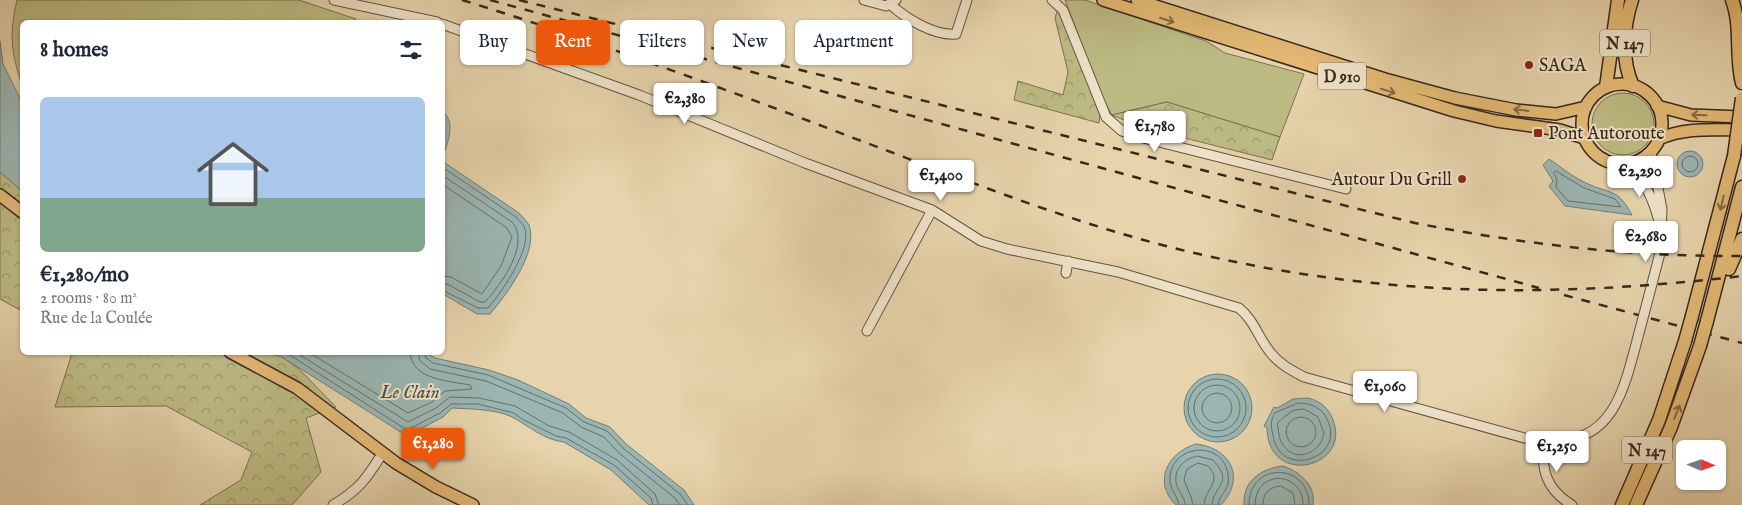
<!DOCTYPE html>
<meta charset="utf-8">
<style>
body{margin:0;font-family:"IM FELL English",serif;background:#f2f2f3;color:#1f2937;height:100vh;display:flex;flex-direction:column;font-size:19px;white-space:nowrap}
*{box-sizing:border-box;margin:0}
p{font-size:16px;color:#747a83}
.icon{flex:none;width:28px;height:28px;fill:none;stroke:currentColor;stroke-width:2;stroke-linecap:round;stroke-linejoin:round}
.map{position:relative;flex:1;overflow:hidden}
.side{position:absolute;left:20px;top:20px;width:425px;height:335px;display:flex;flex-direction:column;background:#fff;border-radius:8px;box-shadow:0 1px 4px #0004}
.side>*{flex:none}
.hud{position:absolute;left:460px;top:20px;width:475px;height:45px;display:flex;gap:10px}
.needle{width:32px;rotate:92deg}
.fabs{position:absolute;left:1676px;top:440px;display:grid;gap:10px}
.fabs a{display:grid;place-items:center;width:50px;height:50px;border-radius:8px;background:#fff;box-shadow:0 1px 4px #0004;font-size:25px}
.price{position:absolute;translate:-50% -42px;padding:0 11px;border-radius:5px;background:#fff;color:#222;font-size:16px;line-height:32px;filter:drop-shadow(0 1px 2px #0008)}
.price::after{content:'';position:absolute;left:50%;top:30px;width:15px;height:11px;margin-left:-8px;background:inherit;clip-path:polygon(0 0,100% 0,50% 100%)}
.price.current{background:#ea580c;color:#fff}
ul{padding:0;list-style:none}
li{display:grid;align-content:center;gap:10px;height:265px;padding:0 20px}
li+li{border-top:1px solid #e0e1e3}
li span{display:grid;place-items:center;height:155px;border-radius:8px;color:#555}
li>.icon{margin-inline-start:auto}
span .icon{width:90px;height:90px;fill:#fffc;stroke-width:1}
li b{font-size:21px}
h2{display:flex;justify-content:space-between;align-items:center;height:60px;padding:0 20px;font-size:21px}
.tag{padding:0 18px;border-radius:8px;background:#fff;box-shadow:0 1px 4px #0004;font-size:18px;line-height:45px}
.tag.current{background:#ea580c;color:#fff}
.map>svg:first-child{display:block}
</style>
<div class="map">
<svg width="1742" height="505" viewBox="0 0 1742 505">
<defs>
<pattern id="forest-crowns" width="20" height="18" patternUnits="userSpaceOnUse" patternTransform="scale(1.25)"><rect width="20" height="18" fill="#bdbb84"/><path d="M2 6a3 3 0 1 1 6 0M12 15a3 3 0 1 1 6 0" fill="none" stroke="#9a986b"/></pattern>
</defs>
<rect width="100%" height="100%" fill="#e7d4ac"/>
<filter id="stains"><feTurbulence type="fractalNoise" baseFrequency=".004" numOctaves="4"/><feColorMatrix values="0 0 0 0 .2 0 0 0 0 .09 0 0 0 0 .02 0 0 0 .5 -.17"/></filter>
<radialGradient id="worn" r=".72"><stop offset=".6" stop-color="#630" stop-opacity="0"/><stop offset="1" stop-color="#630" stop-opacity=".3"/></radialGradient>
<path fill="#bdbb84" stroke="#7a7250" d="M17,0H299L356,19L354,22H22V85C11,52 9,35 17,0Z
M1065,0H1085L1206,41L1225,53L1304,74L1280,137L1167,102L1112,115L1103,100Z
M1592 124a31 31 0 1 1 62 0a31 31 0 1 1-62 0Z"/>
<path fill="url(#forest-crowns)" stroke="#7a7250" d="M1058,9L1063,17L1100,115L1099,123L1014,100L1018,81L1063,95L1068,72L1055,18Z
M1167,102L1280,137L1272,160L1141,127L1112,115Z
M0,172L22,191V311L0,299Z
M269,352L282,357L298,368L336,407L306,418L321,472L292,505H200L241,480L252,452L166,406L55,407L72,353Z"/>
<path fill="#9ab6b3" stroke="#727d77" d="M0,41L3,64L22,102V191L0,172Z
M443,112C456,122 448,142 443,156Z
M1677 164a13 13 0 1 1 26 0a13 13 0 1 1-26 0Z
M443,157L445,163L519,213C522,217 527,221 529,225C539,252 506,295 490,314H477L443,294Z
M1549,159C1561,167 1573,177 1586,183C1611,195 1617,187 1632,215L1565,206L1549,186L1553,181L1543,165Z
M269,353H426L435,358L489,370L518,380L569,404L586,418L610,427L626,444L684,490L694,505H649L611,470L564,442C544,440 529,426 512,417C497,409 469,409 452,408L443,417L407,436L282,357Z
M1184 408a34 34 0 1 1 68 0a34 34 0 1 1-68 0Z
M1308,398C1320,401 1329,408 1333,420C1352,468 1268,488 1267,428L1264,426L1274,407L1277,408L1293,399Z
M1196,444C1231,448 1246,478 1221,505H1176C1152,482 1168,452 1196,444Z
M1283,466C1300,472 1316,485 1313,505H1244C1243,480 1261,469 1283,466Z"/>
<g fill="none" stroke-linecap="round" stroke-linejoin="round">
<path stroke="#686f68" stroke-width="1" d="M1682 164a8 8 0 1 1 16 0a8 8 0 1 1-16 0Z
M442,167L516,217C518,220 522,223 524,226C534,247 501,293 488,308H478L442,290
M1556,171L1584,188L1615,199L1621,207L1568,201L1556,187L1557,180L1554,173Z
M442,175L512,222C531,243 501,285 485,302H480L449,285L442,283
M442,184L507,228L512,237L501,266L482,294L451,277L442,276
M285,352L407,430L440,413L451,404H478L514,413L522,419L556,436L566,438L614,465L651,498L653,505
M295,352L408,422L436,408L450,397L479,398L515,406L549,426L569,432L617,460L655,494L659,505
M308,352L408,413L432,402L445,391L472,389L470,385C450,381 411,380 410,352
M418,352L420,361L430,369L486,381L563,413L581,427L604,437L619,453L675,498L680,505
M424,352L426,358L433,363L488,375L566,408L584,422L607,431L623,448L680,494L688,505
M1188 408a29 29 0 1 1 58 0a29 29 0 1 1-58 0Z
M1194 408a23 23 0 1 1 46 0a23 23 0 1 1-46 0Z
M1202 408a15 15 0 1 1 30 0a15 15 0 1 1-30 0Z
M1299,403C1311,403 1322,408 1327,419C1347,459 1279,480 1273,435C1271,427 1270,421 1275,413Z
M1304,409L1318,417L1324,433C1321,453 1296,464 1283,445C1278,438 1279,430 1277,423L1292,411Z
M1286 432a15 15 0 1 1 30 0a15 15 0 1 1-30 0Z
M1179,505C1178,496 1170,490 1170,480C1169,445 1222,438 1228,474C1231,491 1219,493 1218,505
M1185,505C1185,497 1179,493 1177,486C1172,471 1183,459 1197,456L1213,460C1235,483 1213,486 1212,505
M1193,505L1191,497L1184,480L1187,469L1198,463L1208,466C1223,481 1205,489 1204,505
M1249,505C1249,460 1310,463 1309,505
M1255,505C1255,468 1304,471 1303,505
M1263,505C1263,493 1269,487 1281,486L1293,493L1295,505"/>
<defs>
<path id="minor" d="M334,0L437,22
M864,0L886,6L896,0
M1052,0L1063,10L1106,117L1122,131L1139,137L1346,189
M891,5C907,19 934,36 956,34L967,0
M442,24L639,95L805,163L932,210
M1624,164C1645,180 1652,196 1659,221
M1066,273L1068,261
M1648,299L1660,253L1662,209L1651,152
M867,331L932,210L981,241L1007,249L1118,272L1239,308C1254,320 1258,337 1270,352C1279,364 1291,370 1304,377L1528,439C1612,453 1622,397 1639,333
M1545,442C1540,470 1547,490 1572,505
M333,505C359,490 367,478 382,454"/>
<path id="major" d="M1103,0L1454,111L1496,121L1560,130L1584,138
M1137,0L1385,79L1455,98L1516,110L1556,114L1586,107
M1582 124a40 40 0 1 1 80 0a40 40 0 1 1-80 0Z
M1657,106L1691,115L1742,117
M1659,139C1685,127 1713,130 1742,130
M0,195L22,212
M230,352L297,388L396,463L436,487L473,505"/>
<path id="highway" d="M1632,0C1623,27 1621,60 1633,86
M1732,0C1742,26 1735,56 1742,83
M1606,87L1618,0
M1729,269L1742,239
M1692,316L1734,156
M1707,321L1742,187
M1622,505L1659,420L1685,341
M1636,505L1671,427L1700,346"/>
</defs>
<use href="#minor" stroke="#635341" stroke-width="11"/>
<use href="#major" stroke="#37281d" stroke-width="14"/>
<use href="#highway" stroke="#37281d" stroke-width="15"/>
<use href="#minor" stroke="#efe3c9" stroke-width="9"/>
<use href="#major" stroke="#e4ba76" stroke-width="11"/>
<use href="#highway" stroke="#e4ba76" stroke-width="12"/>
<path stroke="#37281d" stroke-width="2.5" stroke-dasharray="9 9" stroke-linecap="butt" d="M462,0C598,42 731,91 864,142C974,183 1084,228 1199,254C1385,297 1554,298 1742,276
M490,0L1539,288
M519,0L1415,223C1523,244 1631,257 1742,256
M1564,295L1742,343"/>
<defs>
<path id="minor-bridge" d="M1639,333L1648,299"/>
<path id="highway-bridge" d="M1734,156L1742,98
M1685,341L1692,316
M1700,346L1707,321"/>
</defs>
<use href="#minor-bridge" stroke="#635341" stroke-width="11" stroke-linecap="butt"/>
<use href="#highway-bridge" stroke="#37281d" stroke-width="15" stroke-linecap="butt"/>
<use href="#minor-bridge" stroke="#efe3c9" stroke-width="9"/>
<use href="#highway-bridge" stroke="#e4ba76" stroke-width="12"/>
</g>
<defs><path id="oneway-shaft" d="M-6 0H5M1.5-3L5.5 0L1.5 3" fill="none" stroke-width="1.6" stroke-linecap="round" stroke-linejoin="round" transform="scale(1.25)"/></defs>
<g stroke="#856a45">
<use href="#oneway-shaft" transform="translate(1167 20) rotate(18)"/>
<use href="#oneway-shaft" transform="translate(1388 91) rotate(17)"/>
<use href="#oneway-shaft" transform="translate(1521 110) rotate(-173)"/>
<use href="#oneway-shaft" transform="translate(1699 115) rotate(-178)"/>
<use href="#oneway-shaft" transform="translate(1722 203) rotate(103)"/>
<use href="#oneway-shaft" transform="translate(1677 412) rotate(-68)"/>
</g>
<g fill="#8f2418" stroke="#efe3c9" stroke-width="2">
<circle cx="1529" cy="65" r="5"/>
<rect x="1533" y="128" width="10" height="10" rx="2.5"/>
<circle cx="1462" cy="179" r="5"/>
</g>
<g text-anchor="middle" stroke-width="4" stroke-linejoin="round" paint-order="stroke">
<g fill="#efe3c9" stroke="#6e6051" stroke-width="1">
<rect x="1600" y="29.5" width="50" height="27" rx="4"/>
<rect x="1318" y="62.5" width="48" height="27" rx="4"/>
<rect x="1622" y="436.5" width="50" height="27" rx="4"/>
</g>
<g font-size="16" font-weight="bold" fill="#37281d">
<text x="1625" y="49">N 147</text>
<text x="1342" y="82">D 910</text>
<text x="1647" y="456">N 147</text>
</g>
<g font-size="18" fill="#37281d" stroke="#efe3c9" text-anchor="start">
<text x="1539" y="71">SAGA</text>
<text x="1548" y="139">Pont Autoroute</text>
<text x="1452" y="185" text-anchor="end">Autour Du Grill</text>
</g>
<g font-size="19" font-style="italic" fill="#504c42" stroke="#efe3c9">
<text x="410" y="398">Le Clain</text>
</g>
</g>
<rect width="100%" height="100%" filter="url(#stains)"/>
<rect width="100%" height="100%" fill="url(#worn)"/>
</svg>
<div class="fabs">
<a><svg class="needle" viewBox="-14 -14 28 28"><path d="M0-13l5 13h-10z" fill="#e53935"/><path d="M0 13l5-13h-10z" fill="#747a83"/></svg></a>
</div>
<b class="price" style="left:685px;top:125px">€2,380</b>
<b class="price" style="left:1155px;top:153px">€1,780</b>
<b class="price" style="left:1640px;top:198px">€2,290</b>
<b class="price" style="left:941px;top:202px">€1,400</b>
<b class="price" style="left:1646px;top:263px">€2,680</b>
<b class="price" style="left:1385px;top:413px">€1,060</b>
<b class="price current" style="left:433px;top:470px">€1,280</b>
<b class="price" style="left:1557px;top:473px">€1,250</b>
<div class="hud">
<a class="tag">Buy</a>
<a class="tag current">Rent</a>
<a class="tag">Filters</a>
<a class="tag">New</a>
<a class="tag">Apartment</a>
</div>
<section class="side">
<h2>8 homes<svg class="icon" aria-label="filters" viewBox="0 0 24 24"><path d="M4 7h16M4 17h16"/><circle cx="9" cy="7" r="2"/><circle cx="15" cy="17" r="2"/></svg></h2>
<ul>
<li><span style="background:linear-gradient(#a9c7e8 65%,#7fa58c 0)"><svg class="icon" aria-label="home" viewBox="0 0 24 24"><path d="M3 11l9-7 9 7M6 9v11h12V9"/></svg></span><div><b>€1,280/mo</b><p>2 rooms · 80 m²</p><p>Rue de la Coulée</p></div></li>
</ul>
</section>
</div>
